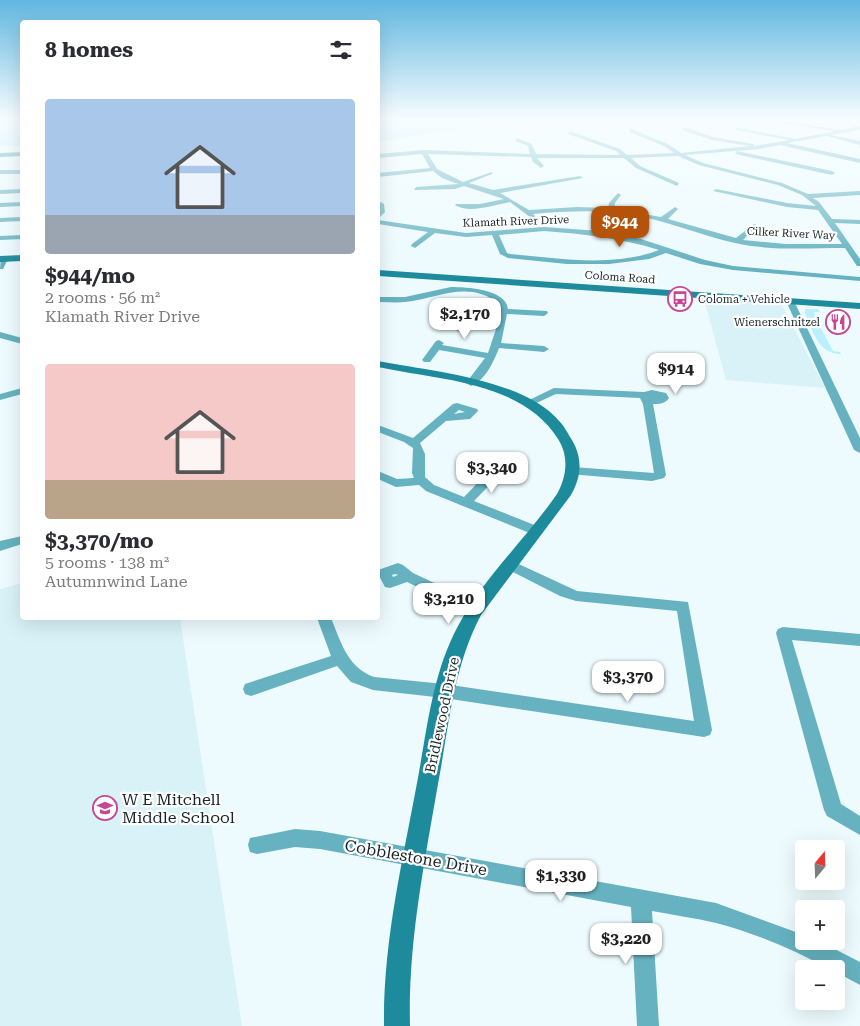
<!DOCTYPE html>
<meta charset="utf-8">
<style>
body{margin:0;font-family:"Roboto Serif",serif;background:#f2f2f3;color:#2b2b33;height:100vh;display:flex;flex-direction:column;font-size:19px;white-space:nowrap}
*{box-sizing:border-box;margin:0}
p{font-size:16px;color:#7c7c81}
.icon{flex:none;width:28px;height:28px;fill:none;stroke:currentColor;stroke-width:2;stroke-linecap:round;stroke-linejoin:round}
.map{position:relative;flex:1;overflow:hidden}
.side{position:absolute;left:20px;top:20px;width:360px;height:600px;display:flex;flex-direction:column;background:#fff;border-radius:5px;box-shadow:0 5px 20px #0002}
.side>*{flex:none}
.needle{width:32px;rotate:19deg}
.controls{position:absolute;left:795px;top:840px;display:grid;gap:10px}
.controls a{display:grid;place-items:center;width:50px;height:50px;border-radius:5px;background:#fff;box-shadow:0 5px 20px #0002;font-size:25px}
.price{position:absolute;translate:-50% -42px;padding:0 11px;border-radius:10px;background:#fff;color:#222;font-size:16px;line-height:32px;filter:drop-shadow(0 1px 2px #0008)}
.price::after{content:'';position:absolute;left:50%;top:30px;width:15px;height:11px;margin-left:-8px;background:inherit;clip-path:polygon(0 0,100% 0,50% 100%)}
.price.on{background:#b45309;color:#fff}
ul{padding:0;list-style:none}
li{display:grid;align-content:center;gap:10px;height:265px;padding:0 25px}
li span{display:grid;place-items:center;height:155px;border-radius:5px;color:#555}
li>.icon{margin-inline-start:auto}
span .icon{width:90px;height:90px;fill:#fffc;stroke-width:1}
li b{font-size:21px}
h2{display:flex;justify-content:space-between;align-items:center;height:60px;padding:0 25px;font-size:21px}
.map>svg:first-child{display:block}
</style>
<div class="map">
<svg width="860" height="1026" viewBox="0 0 860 1026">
<rect width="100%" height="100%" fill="#edfbfe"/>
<path fill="#d8f2f8" d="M704,299L782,305L825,388L726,380Z
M22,583V618H180L242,1026H0V589Z"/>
<path fill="#b9f0fc" d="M0,120H22V146H0Z
M378,120H624L521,122L470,127L378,142Z
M809,309H818L820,312H814L815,317L833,351L840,352L841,354C818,354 813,331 805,313V309Z"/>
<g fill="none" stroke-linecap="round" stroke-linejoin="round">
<path fill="#66b2c1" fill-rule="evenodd" d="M775,120L840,130L860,126V130L831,135L860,141V145L827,136L787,143L860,159V163L780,145L759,149L685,155L703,163L782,183L808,194L860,191V195L813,198L819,202L832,219L860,220V224L835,223L860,259V266H857L845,248C809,248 771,251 735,243C704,236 675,224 643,217C607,209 570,211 533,214L537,218L534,220L510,202C494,205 469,214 455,205L456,204H480L504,199L464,186L455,189L414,190L416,187L458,184L442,178L433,171L378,177V173L430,168L422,154L378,158V154L424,150L530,154L528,146L515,141L517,138L532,144L536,154L620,155L616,151L568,134L570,131L620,149L627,155L674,153L664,146L629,132L631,129L668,144L681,153L750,146L712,140L682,130L684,127L713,137L754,144V146L789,140L736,130L734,127L795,139L835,131L777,122ZM428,154L531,157L533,162L541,168L544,166L537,158H624L636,168L677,186L679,183L640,166L631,158L678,156L699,165L778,185L802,195L816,206L787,203L716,189L713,191L787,207L818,210L842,244H786L743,240L757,226L754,224L736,238L668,219L678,209L675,207L661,217L614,209L615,203L621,195L618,193L609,203L608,208L577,207L529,210L500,193L583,178L580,176L493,190L469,183L492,174V172L463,182L437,169Z
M737,151L832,171L835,173L832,175L735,154Z
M0,170H22V174H0Z
M22,189V193L0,194V190Z
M22,202V206L0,207V203Z
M381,202L384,204L385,212L378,219V204Z
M22,217V221L0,222V218Z
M378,220L466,233L544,227L600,231L641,239L705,260L733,266L860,277V281L733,270L700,264L666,253L649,259L609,264H567L508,258L500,254L492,235L466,237L435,233L415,248L411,246L412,244L428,232L378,224ZM544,231C584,234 621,238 659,250C611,268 559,258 510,254L507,253L499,235Z
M22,235V239L0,240V236Z
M1,257L8,259L3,269H0Z
M451,287C466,287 506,289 508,309L547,311L548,313L544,316L507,314L501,343L544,346L549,349L544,352L499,348C494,361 485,381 471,386L466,383L485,358L439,350L430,362H424L422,360L436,341L439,340L444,343L442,345L488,353L496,329L499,313L468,312L462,331L459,332L455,329L462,307L499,308V304C468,279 438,299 405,302C397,303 387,302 378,302V297H405Z
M790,298L794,301L860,438V453L854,450L786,301Z
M0,332L22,338V344L0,338Z
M22,388V394L0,400V394Z
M554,388L644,392L652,390L666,393L669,398C665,404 659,404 653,404L666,475L664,478L652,481L569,474L567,471L569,468L573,467L654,473L643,404L640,398L556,394L532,405L528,406L523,403Z
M457,403L477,409L478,411L470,419L446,421L420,443L425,454V477L434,485L464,497L496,464H504L506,467L504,470L474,501L542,528L543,531L542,534H532L426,491L419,485L396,487L378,479V471L397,479L414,478L412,473L413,448L404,442L378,432V425L413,438L453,404ZM459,410L465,412L454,414Z
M22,536V544L0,551V541Z
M510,560L577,591L688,602L712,730L710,735L704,737L444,698L373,690L351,682L337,666L251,696L245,694L243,689L245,684L331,656L317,618H331C341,642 347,667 374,677L444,684L694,721L677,611L576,601L560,596L505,568L503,565L505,562Z
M398,563L403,565L413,573L481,605L483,609L481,613L476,614L471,613L407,582L390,588L385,587L378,574V570ZM395,574L398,575L393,577L392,575Z
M783,627L860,634V646L792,640L841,804L860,816V835L827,816L824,810L776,633L778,629Z
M295,829L320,831L716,903L804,935V941H819L860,962V985L836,972V969H829C794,950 755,933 716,923C695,918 673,915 652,911L659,1026H637L631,907L320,849L295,847L257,854L250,852L248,845L250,838Z"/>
<path fill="#1e8b9d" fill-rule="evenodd" d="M22,152V156L0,157V153Z
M22,255V261L0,262V256Z
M378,270L860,303V309L378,276Z
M378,361C429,371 525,379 560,422C564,426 567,432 570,437C583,456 582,476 571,495L481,615C453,668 449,726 438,784C424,865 408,944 410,1026H384C383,943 402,864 417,783C427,731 432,674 458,626C484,577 526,539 557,494C567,476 569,456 558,439C522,381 438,380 378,367Z"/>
</g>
<linearGradient id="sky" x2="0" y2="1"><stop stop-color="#61b7e0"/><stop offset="0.45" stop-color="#f7fdff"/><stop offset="1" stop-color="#f7fdff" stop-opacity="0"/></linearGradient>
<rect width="860" height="264" fill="url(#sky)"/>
<defs>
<symbol id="bus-ring" viewBox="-11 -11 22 22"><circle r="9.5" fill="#fff" stroke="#c64794" stroke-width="1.5"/><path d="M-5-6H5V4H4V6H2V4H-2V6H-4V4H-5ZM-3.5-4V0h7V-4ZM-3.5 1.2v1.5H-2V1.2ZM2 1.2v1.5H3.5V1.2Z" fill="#c64794"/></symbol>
<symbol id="restaurant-ring" viewBox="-11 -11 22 22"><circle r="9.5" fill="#fff" stroke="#c64794" stroke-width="1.5"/><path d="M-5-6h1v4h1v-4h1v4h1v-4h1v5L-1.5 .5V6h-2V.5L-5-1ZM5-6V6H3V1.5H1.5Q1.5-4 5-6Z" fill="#c64794"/></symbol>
<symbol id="school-ring" viewBox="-11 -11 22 22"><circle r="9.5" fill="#fff" stroke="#c64794" stroke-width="1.5"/><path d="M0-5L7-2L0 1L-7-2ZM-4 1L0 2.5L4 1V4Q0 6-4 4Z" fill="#c64794"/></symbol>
</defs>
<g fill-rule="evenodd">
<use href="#bus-ring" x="666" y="285" width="28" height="28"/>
<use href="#restaurant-ring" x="824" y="308" width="28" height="28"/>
<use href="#school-ring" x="91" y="794" width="28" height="28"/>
</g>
<g text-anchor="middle" stroke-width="4.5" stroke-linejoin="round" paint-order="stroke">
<g font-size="11" fill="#182528" stroke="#fff">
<text transform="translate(516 221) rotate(-2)" y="4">Klamath River Drive</text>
<text transform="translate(791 233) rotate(3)" y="4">Cilker River Way</text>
<text transform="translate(620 277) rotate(4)" y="4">Coloma Road</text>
</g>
<g font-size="11" fill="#182528" stroke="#fff" text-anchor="start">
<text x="698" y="303">Coloma + Vehicle</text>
<text x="820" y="326" text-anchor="end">Wienerschnitzel</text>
</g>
<g font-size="14" fill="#182528" stroke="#fff">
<text transform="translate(442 715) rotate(-78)" y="5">Bridlewood Drive</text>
</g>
<g font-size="16" fill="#182528" stroke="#fff" text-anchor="start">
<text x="122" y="805">W E Mitchell<tspan x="122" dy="18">Middle School</tspan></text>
</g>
<g font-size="16" fill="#182528" stroke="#fff">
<text transform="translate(416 857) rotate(10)" y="6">Cobblestone Drive</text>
</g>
</g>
</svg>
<div class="controls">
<a><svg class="needle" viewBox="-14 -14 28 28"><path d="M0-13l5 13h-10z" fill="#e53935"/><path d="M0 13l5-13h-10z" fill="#7c7c81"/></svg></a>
<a>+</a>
<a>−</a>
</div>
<b class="price on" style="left:620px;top:248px">$944</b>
<b class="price" style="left:465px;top:340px">$2,170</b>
<b class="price" style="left:676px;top:395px">$914</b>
<b class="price" style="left:492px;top:494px">$3,340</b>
<b class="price" style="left:449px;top:625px">$3,210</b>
<b class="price" style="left:628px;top:703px">$3,370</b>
<b class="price" style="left:561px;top:902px">$1,330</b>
<b class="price" style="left:626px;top:965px">$3,220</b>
<section class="side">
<h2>8 homes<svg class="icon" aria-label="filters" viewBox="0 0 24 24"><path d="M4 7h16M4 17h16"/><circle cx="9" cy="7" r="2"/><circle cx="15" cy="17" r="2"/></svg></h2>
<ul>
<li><span style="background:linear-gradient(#a9c7e8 75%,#9aa5b1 0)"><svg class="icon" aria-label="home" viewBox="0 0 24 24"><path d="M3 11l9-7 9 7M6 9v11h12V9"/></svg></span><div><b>$944/mo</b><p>2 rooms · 56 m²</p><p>Klamath River Drive</p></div></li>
<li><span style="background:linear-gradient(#f6c9c9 75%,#b9a48a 0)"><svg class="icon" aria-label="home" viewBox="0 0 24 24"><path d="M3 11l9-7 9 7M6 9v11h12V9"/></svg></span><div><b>$3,370/mo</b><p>5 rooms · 138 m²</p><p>Autumnwind Lane</p></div></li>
</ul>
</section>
</div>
